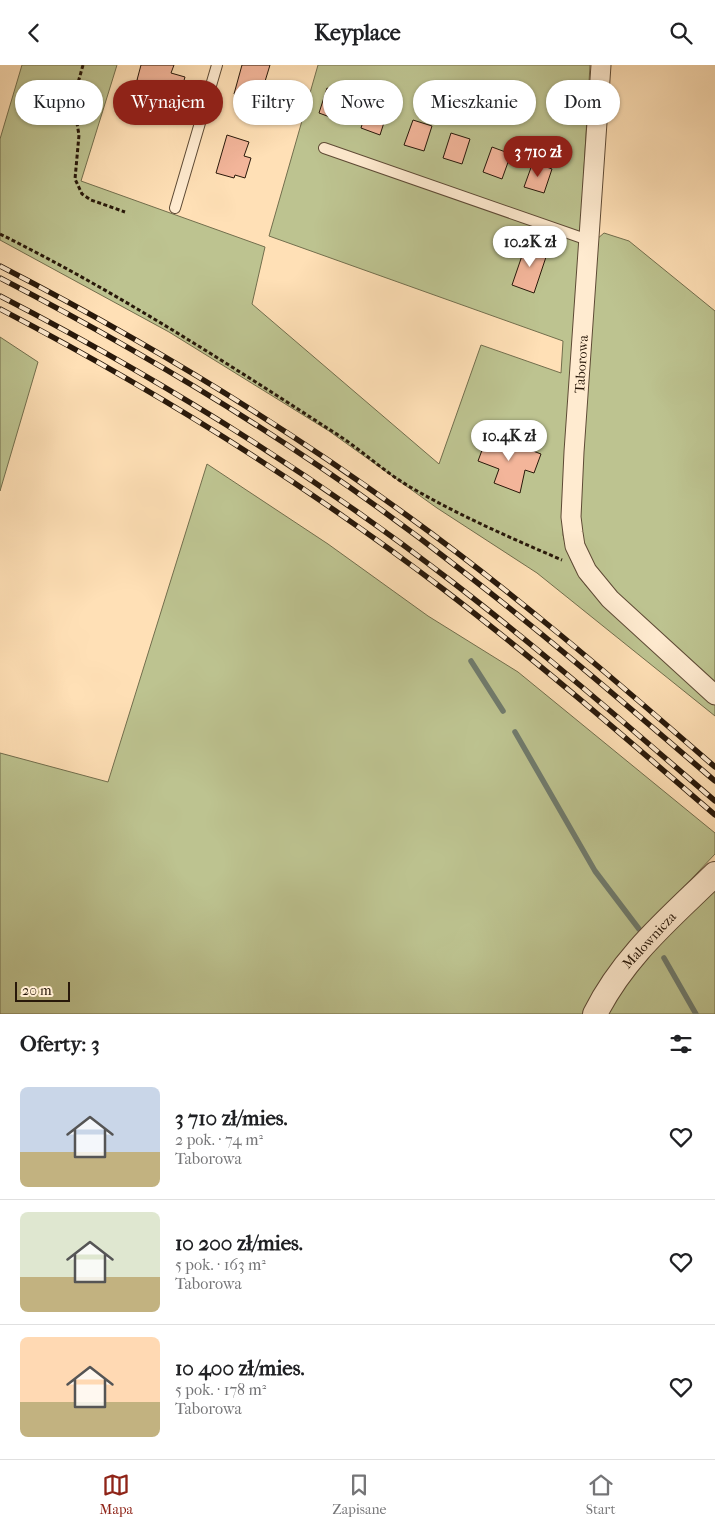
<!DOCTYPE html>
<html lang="pl">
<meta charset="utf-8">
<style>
body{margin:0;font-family:"IM FELL French Canon",serif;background:#f6f6f6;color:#202124;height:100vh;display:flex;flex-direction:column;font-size:19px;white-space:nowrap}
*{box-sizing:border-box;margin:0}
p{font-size:16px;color:#757577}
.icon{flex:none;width:28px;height:28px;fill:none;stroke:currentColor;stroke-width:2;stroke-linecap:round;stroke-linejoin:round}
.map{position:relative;height:949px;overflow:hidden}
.side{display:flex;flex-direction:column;background:#fff;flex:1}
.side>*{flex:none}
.banner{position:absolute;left:15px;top:15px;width:685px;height:45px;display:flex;gap:10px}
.scale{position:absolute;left:15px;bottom:12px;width:55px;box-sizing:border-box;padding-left:5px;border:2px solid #28180a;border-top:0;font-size:14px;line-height:18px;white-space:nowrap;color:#28180a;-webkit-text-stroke:4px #ffebd0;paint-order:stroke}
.price{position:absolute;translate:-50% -42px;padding:0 11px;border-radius:18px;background:#fff;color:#222;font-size:16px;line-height:32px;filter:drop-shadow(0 1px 2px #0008)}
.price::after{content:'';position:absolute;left:50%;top:30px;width:15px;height:11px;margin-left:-8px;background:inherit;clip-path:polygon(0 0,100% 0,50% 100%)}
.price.on{background:#8f2418;color:#fff}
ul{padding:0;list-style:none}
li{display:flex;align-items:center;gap:15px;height:125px;padding:0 20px}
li+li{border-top:1px solid #e0e0e0}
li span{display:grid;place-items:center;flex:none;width:140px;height:100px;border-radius:8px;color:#555}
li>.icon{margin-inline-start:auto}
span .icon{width:60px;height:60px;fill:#fffc;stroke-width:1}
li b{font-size:21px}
h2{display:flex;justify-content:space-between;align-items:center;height:60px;padding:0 20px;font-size:21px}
.tag{padding:0 18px;border-radius:22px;background:#fff;box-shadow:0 1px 4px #0004;font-size:18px;line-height:45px}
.tag.on{background:#8f2418;color:#fff}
header{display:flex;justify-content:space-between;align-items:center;height:65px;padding:0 20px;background:#fff;font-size:22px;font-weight:700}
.dock{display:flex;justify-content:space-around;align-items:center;height:70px;border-top:1px solid #e0e0e0;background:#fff;font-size:14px;color:#757577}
.dock a{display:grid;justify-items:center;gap:2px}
.dock .on{color:#8f2418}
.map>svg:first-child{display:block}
</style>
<header><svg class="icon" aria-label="back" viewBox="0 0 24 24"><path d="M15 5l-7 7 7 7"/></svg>Keyplace<svg class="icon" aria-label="search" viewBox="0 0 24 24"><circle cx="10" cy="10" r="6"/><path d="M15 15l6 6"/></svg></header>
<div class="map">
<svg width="715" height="949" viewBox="0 0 715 949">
<rect width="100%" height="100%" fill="#ffe0b6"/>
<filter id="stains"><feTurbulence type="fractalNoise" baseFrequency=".004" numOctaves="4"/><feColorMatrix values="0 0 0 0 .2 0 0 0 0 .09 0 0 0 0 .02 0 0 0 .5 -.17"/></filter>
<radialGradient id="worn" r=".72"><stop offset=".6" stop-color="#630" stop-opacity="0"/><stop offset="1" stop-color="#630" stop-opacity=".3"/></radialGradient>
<path fill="#bdc390" stroke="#726e4d" d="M22,0H117L81,116L265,182L252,239L439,399L481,280L561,308L563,276L269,171L318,0H590L563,470C568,491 574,505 587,522L715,639V651L537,508L437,443L329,366L169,267L0,175V74Z
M604,168L629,176L715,246V622C680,590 596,524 584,481C580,467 580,453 580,439L597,174Z
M0,272L38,297L0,426Z
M207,399L328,479L428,551L518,607L715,768V789L614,896L602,914L585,949H0V688L108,717Z
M715,820V949H605L625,913Z"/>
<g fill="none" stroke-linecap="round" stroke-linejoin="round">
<path stroke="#707b6d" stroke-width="5.5" d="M471,596L503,646
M515,667L595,806L639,864
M664,893L696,949"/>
</g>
<path fill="#f3b59a" stroke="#28180a" d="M141,0H174L171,8L185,12L180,29L137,15Z
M242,0H270L259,36L234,29Z
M327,23L346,30L338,55L319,48Z
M369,38L388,45L380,70L361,63Z
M413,55L432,61L424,86L404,80Z
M451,68L470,74L462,99L443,93Z
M227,70L249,77L244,91L251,93L245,113L235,110L234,113L216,108Z
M492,82L511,89L502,114L483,107Z
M533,97L552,104L544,128L524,122Z
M526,179L548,186L534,228L512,220Z
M488,369L541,389L534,408L525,405L520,428L494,418L499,404L478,396Z"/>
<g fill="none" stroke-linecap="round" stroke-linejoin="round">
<defs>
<path id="service" d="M324,83L591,176
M175,143L217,0"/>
<path id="minor" d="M601,0L574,387L571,452L573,468L575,481L587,506L610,534L715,630"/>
<path id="tertiary" d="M595,949C624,891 669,854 715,809"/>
</defs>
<use href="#service" stroke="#5e4a35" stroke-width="12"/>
<use href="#minor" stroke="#5e4a35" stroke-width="21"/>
<use href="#tertiary" stroke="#5e4a35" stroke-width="26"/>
<path stroke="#28180a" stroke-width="3" stroke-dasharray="4 2.5" stroke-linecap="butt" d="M83,0L76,25L75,47L79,70L75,114L82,129L91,135L125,147
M0,169C117,227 225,297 335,368C362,385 385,408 412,423C460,451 511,473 562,495"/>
<use href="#service" stroke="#ffebd0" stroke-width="10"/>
<use href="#minor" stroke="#ffebd0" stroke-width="19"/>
<use href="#tertiary" stroke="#ffebd0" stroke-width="24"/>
<defs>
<path id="rail" d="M0,201C141,274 276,355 405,449C513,527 614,614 715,702
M0,213C162,297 318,392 461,505C548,572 631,644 715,716
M0,231C158,313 310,407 451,516C542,586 628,661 715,736
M0,244C155,325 304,418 443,524C537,596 626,673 715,750"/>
</defs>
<use href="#rail" stroke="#28180a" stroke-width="5.5"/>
<use href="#rail" stroke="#ffebd0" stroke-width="4" stroke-dasharray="11" stroke-linecap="butt"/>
</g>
<g text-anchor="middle" stroke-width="5" stroke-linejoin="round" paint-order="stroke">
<g font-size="14" fill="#28180a" stroke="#ffebd0">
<text transform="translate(581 299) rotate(-86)" y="5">Taborowa</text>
<text transform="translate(649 875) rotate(-47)" y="5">Malownicza</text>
</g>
</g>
<rect width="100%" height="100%" filter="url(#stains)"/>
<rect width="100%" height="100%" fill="url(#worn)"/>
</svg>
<div class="scale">20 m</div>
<b class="price on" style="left:538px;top:113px">3 710 zł</b>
<b class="price" style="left:530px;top:203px">10.2K zł</b>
<b class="price" style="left:509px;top:397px">10.4K zł</b>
<div class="banner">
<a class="tag">Kupno</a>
<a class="tag on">Wynajem</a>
<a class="tag">Filtry</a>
<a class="tag">Nowe</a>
<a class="tag">Mieszkanie</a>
<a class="tag">Dom</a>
</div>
</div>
<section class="side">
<h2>Oferty: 3<svg class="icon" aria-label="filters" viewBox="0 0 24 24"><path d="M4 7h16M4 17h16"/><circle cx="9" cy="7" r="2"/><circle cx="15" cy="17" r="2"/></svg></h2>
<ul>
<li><span style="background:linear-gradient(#c9d6e8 65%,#c2b280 0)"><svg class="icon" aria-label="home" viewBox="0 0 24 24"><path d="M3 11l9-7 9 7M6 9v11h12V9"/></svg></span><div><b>3 710 zł/mies.</b><p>2 pok. · 74 m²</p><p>Taborowa</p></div><svg class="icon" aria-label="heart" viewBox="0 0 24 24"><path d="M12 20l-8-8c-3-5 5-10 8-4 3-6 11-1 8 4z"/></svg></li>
<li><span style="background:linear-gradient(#dfe7d0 65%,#c2b280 0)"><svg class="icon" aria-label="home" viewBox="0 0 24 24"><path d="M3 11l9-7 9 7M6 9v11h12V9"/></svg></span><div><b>10 200 zł/mies.</b><p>5 pok. · 163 m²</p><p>Taborowa</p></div><svg class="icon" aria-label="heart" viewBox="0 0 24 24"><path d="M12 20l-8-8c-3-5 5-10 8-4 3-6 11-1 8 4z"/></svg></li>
<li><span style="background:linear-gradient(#ffd9b3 65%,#c2b280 0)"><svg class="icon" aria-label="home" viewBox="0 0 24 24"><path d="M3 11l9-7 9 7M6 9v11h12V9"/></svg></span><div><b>10 400 zł/mies.</b><p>5 pok. · 178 m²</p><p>Taborowa</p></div><svg class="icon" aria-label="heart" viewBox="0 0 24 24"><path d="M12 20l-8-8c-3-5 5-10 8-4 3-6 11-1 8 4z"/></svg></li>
</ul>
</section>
<nav class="dock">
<a class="on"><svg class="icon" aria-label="map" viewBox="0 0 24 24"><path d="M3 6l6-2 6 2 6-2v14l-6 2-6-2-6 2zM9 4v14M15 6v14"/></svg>Mapa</a>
<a><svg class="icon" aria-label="saved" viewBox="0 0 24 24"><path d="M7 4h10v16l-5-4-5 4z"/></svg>Zapisane</a>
<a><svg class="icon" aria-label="home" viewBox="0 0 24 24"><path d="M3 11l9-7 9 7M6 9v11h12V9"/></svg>Start</a>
</nav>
